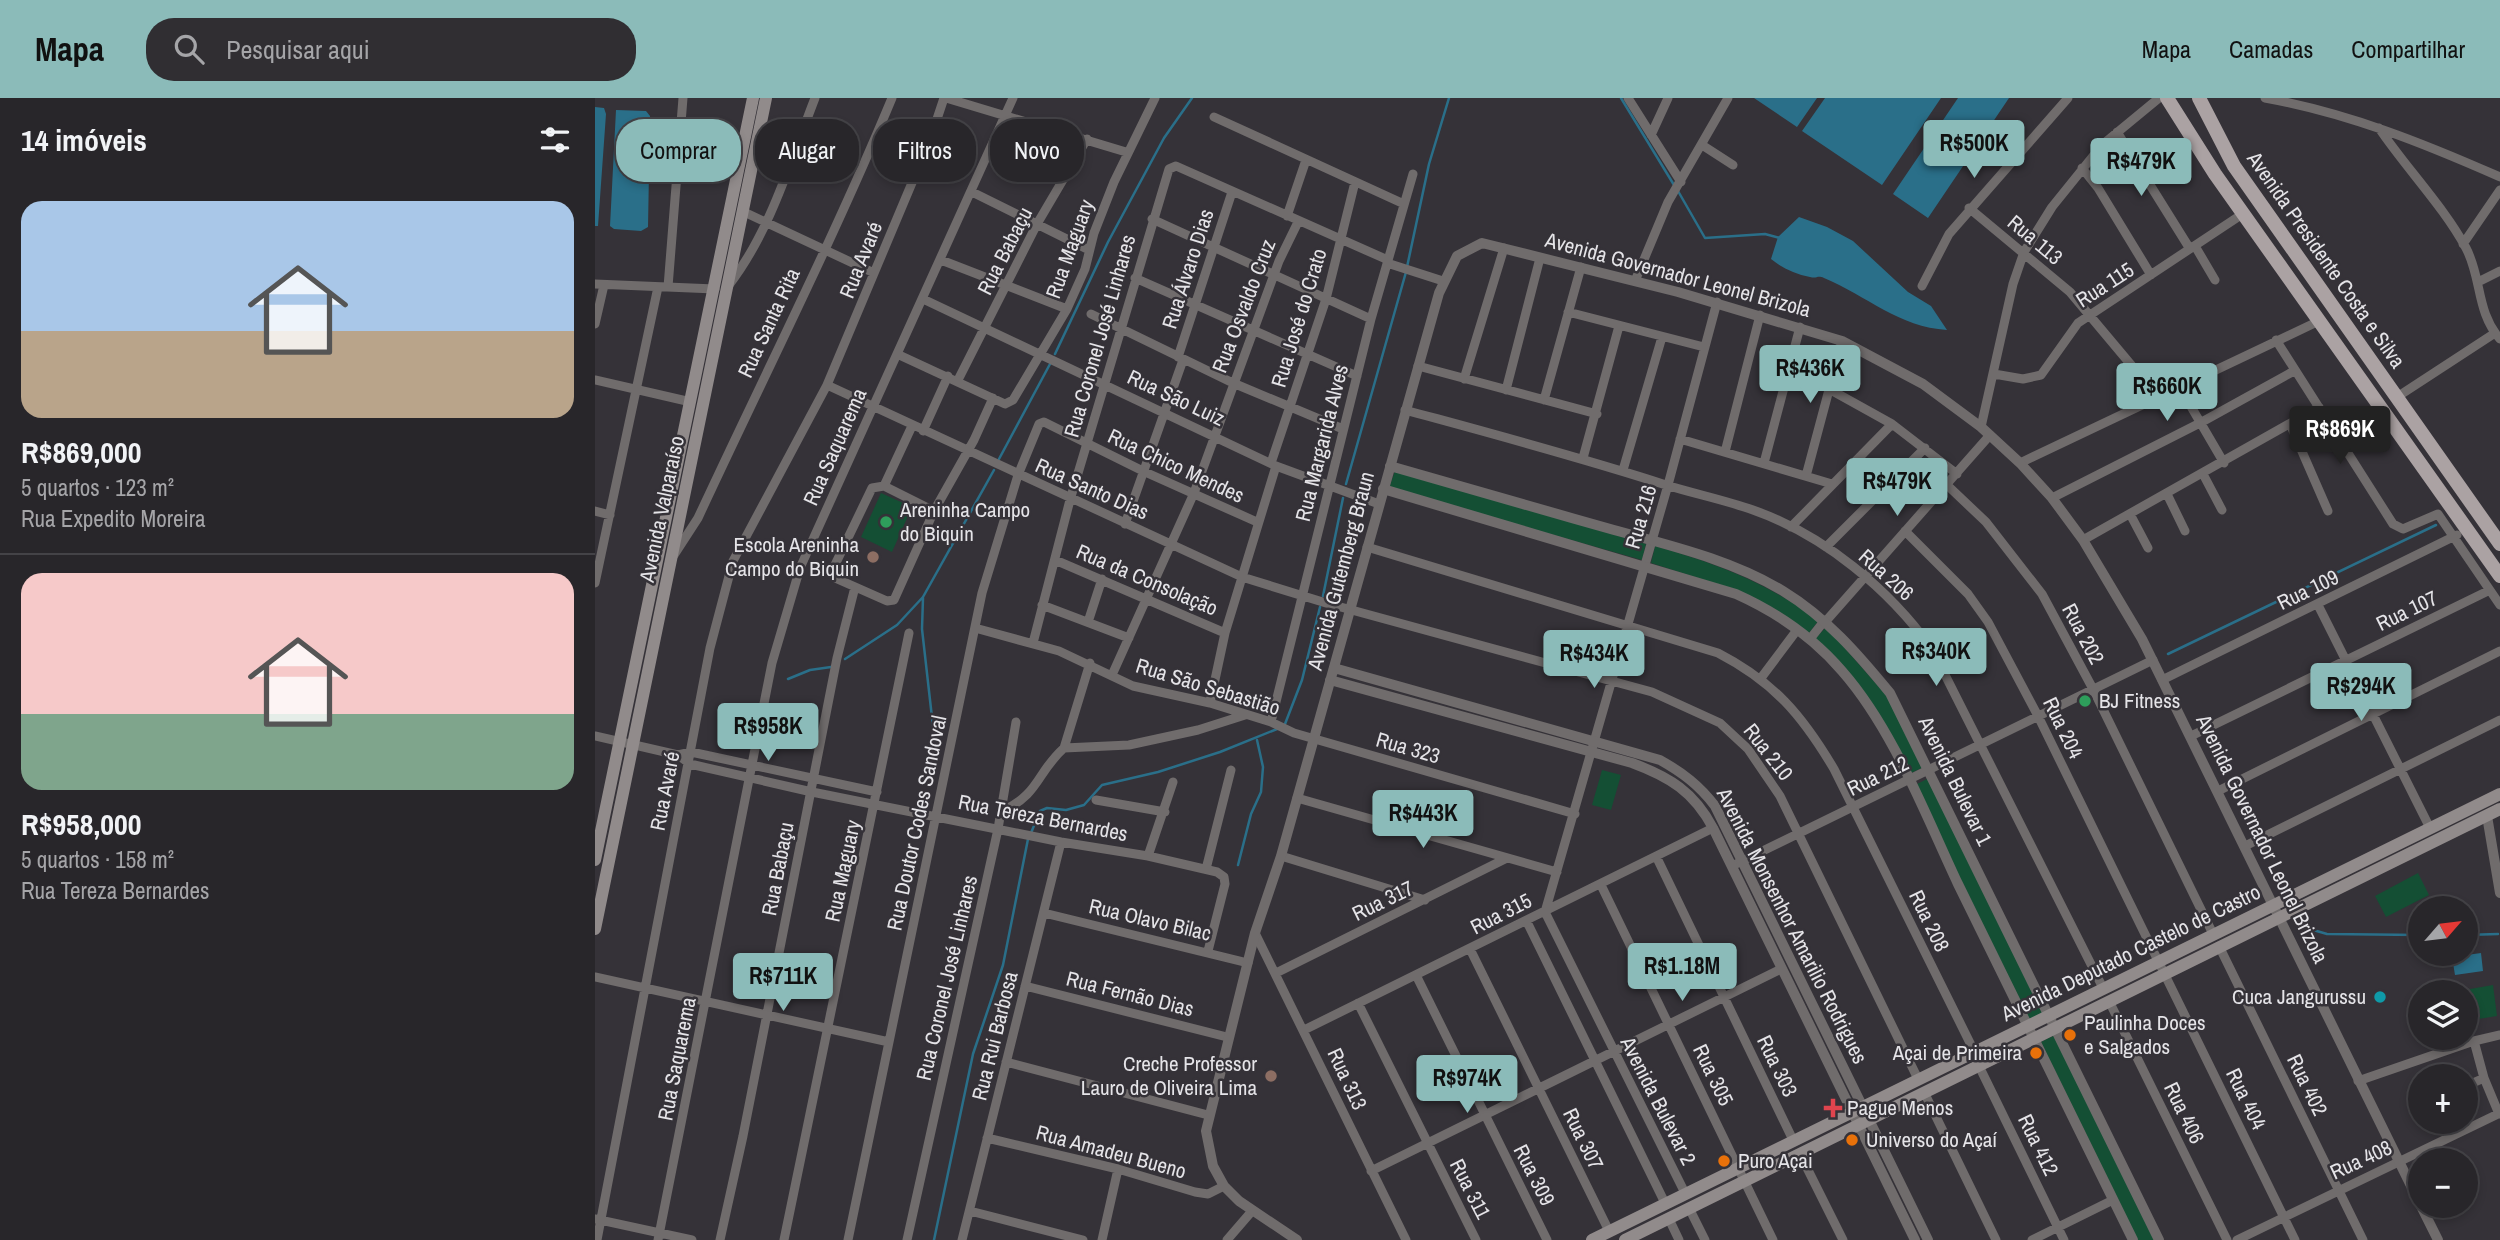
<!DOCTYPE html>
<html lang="pt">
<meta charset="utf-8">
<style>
body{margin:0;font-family:"Archivo Narrow",sans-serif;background:#302e32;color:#f1f3f6;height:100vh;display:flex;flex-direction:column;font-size:26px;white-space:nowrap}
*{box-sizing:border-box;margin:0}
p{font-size:23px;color:#a5a5a8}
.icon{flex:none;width:38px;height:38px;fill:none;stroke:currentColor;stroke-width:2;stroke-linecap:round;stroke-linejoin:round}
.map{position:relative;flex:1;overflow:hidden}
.side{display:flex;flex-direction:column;background:#28262a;width:595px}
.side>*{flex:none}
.guide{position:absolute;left:21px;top:21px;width:665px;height:63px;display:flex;gap:14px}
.needle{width:46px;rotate:62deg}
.buttons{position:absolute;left:1813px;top:798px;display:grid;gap:14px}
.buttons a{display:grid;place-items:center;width:70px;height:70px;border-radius:50%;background:#28262a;box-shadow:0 4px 10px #0003,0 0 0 2px #444347;font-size:35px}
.price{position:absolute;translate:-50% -60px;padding:0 16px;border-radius:7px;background:#8bbbb9;color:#111;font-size:23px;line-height:46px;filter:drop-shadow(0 2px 4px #0008)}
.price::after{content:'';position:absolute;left:50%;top:42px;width:21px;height:16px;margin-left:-10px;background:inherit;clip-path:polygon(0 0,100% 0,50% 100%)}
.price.current{background:#222;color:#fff}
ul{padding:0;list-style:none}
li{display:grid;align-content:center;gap:14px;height:371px;padding:0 21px}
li+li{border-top:2px solid #444347}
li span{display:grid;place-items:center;height:217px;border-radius:21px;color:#555}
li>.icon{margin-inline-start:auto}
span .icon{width:126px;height:126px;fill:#fffc;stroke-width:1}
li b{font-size:30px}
h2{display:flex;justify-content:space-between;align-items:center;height:84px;padding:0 21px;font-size:30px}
.tag{padding:0 24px;border-radius:28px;background:#28262a;box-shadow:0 4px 10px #0003,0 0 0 2px #444347;font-size:24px;line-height:63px}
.tag.current{background:#8bbbb9;color:#111}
header{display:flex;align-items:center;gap:42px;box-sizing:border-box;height:98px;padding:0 35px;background:#8bbbb9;color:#111}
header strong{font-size:33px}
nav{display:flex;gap:38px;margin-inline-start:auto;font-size:24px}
.search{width:490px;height:63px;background:#302e32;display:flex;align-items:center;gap:18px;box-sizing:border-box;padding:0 24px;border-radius:28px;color:#a5a5a8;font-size:26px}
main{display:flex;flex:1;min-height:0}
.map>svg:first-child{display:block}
</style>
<header>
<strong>Mapa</strong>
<div class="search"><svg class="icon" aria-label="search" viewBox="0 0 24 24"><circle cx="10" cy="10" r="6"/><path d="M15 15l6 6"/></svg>Pesquisar aqui</div>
<nav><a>Mapa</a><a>Camadas</a><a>Compartilhar</a></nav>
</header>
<main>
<section class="side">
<h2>14 imóveis<svg class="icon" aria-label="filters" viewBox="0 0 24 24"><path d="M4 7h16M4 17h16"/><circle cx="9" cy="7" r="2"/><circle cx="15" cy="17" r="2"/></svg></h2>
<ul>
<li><span style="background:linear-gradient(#a9c7e8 60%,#b9a48a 0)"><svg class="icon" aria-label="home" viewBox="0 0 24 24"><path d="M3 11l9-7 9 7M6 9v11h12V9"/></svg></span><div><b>R$869,000</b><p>5 quartos · 123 m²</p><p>Rua Expedito Moreira</p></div></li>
<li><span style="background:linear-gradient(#f6c9c9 65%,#7fa58c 0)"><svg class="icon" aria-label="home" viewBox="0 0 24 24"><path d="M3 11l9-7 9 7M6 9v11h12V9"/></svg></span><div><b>R$958,000</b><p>5 quartos · 158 m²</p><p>Rua Tereza Bernardes</p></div></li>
</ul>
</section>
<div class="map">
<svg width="1905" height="1142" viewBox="0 0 1905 1142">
<rect width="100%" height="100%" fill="#353238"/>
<path fill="#144f34" d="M800,373L1051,446L1047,462L794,390Z
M286,395L317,409L297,454L266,439Z
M1060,448C1126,467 1167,483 1224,522L1214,535L1147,494L1056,465Z
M1231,529L1292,598L1329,669L1314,676L1279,609L1220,541Z
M1007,672L1026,677L1016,712L997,707Z
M1334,680L1448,915L1434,922L1320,687Z
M1823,775L1834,797L1791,819L1780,798Z
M1898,887L1902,918L1871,923V894H1858Z
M1460,937L1561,1142H1543L1446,944Z"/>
<path fill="#2a6f89" d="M1159,0H1222L1202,29Z
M1230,0H1346L1287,87L1207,33Z
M1363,0H1414L1333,120L1298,96Z
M0,9L9,10L11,16L3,128H0Z
M21,12L51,13L55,18L53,129L46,133L19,131L15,128Z
M1204,119L1232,129L1258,143L1313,194L1336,208L1352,232C1304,229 1272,198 1229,180C1222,177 1222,181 1215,179C1200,176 1187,170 1176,161L1183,139Z
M1886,855L1888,873L1860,877L1857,859Z"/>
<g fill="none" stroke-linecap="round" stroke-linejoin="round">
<path stroke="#2a6f89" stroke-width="2.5" d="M1026,0L1079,87
M1083,93L1110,140L1170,136L1185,140
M812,169L834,66L854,0
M460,256L513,144L569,40L597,0
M404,361L455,266
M751,386L811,174
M728,498L748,400
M328,500L327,531L342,664
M1573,556L1841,427
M250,561L302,527L328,499L399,372
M193,581L215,572L236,569
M690,626L707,582L725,509
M436,735L445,713L452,710L471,712L489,707L507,687L563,674L625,654L682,631
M643,767L656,716L666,694L668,669L662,642
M1708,829L1732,836L1825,837
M1871,837L1903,836
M339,1142L378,956L408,867L433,741"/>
<path stroke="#706c6c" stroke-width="9" d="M351,0L531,54
M1033,0L1086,84
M1670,0C1753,15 1828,45 1905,79
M619,19L809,106
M1784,30C1811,70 1849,109 1871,150C1887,180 1881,214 1905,241
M1522,34L1595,151
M1056,37L1073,0
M1107,47L1138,67
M1487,70L1503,90L1556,177
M377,94L494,152
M1374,110L1475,194L1563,299
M149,114L279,175
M692,118L711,62
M557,121L776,221
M1868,146L1905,92
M1600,148L1620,182
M346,162L472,211
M792,165L848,183
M540,180L762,278
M1040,183L1073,104L1133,0
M1883,184L1905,173
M0,186L120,191
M134,187C176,132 195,64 220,0
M1327,188L1354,136L1473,0
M73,189L88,0
M328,201L681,368L784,406
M973,214L1109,249
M496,216L638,285L748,331
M0,226L9,187
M1681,242L1798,426L1808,431L1843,416L1905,507
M302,256L410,306L418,302L472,211L490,171L499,135L519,84L560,0
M583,259L637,94
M823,268L1002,316
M1399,276L1428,281L1446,277L1483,225L1649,115
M869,281L909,150
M0,282L96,304
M363,282L442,126L492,41
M232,287L647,479L731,505L1057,594L1125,625L1153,651L1185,698L1323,981
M1584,288L1629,365
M1234,291L1297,326L1362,376
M911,292L945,160
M1802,299L1900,235
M949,302L986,169
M810,312C898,336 985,359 1071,387C1100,396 1130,402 1158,412C1229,437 1294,491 1337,551L1508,890
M1695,326L1733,413
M1386,329L1418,186L1429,154L1457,109L1507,47L1564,0
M328,333L353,278
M1085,341L1237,386
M1130,354L1165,217
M988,360L1024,228
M676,365L731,201L760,84
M1169,365L1205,229
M1425,365L1724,223
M1028,372L1067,239
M1608,376L1627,412
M1211,378L1247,243
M1352,387L1391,424L1447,496L1498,591L1618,836
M289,388L317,328
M1572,396L1590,433
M1457,400L1605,325L1699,273
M0,413L15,417
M339,413L289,388L277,390L238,471L240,480L292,503L299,502L339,413L379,342L398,300
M1535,416L1553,450
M530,426L588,262
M1196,429L1297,326
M1310,433L1373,496L1393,524L1443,618L1700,1142
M1488,442L1724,309
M772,449L1123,555C1179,584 1207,617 1239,671L1379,953
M1231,449L1330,350
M79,457L103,420C168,280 238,142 297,0
M460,462L630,535
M0,485L63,189
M447,507L534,540
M1723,507L1835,730
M1231,523L1395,337
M493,524L507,481
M380,530L464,553L538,588L615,605L676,624L699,635L980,716
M1215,541L1230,522
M438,545L475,402L574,71L581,68L793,162
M517,577L599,395L684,163L703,124
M1166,580L1202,532
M1567,582L1862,437
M615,605L630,535L681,368
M676,624L776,221L818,76
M0,638L83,657L96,654L282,694
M1596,638L1893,493
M469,650L495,565
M83,657L95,666L217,694L466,744L553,758L622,774L629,779L630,786L613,853
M1623,693L1905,553
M702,700L962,774
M501,702L570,714
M407,713C445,696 441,675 469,650L534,647L603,632L650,617
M1650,748L1905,622
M553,758L578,684
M686,758L830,802
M1061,758L1198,1042
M1141,766L1558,562
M611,771L636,672
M1006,787L1178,1142
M449,815L653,865
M932,824L1070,1105
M660,835L811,1142
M1624,848L1768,1142
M875,851L1014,1133
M681,875L910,761
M821,877L952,1142
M0,879L294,944
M430,888L632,939
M1514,903L1632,1142
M763,905L881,1142
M709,932L1118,730
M411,964L613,1017
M1384,968L1469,1142
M1763,983L1879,943
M1871,988L1889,980
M1329,994L1401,1142
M1904,1016L1889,980L1879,943L1905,937
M392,1040L523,1071L600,1094L613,1096L629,1088
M1205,1056L1248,1142
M776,1073L1186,871
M1090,1095L950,814L1073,387L1122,204
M1094,1110L1110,1142
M375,1113L488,1142
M0,1121L97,1142
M1074,1121L1084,1142
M2,1142L115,550L138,463L232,287L335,42L349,0
M63,1142L177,565L205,470L418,0
M125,1142L148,1038L242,560L260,489
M189,1142L314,535
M253,1142L387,495L423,377L444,326L449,324L550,374L662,424
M312,1142L403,731L421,624
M367,1142L466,744
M507,1142L523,1071
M632,1142L657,1113
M1437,1142L1518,1102
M1642,1142L1905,1015"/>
<path stroke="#706c6c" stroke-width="10" d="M795,368C869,389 944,411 1019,432C1077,448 1137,462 1188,493C1232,520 1263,556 1295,595L1564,1142
M788,391L1141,496C1181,514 1218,539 1247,573C1298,631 1330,716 1363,786C1421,905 1480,1023 1538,1142
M739,570L1065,662C1088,675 1104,687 1120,708L1333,1142
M735,582L1037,665C1075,679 1099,694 1118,730L1320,1142
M1892,718L1905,795
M1826,1108L1843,1142
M702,1142L644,1103L629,1088L618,1068L611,1033L660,835L686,758L844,195L862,158L887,145L1083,194L1247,243L1328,286L1386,329L1425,365L1457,400L1488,442L1547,541L1825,1106"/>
<path stroke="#918b8b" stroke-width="12" d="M0,762L158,0
M0,831L171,0
M997,1142L1905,696
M1030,1142L1905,711"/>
<path stroke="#aba2a3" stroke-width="14" d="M1572,0L1620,76L1905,478
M1604,0L1639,68L1905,446"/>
</g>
<g fill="#2e9e5b" stroke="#353238" stroke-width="2.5">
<circle cx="291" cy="424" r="7"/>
<circle cx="1490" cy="603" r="7"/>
</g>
<g fill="#8d6e63" stroke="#353238" stroke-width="2.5">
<circle cx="278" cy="459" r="7"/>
<circle cx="676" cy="978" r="7"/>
</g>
<circle fill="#0f9aa8" stroke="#353238" stroke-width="2.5" cx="1785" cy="899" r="7"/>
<g fill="#e8710a" stroke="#353238" stroke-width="2.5">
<circle cx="1475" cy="937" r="7"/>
<circle cx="1441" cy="955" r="7"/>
<circle cx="1257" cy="1042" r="7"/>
<circle cx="1129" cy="1063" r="7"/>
</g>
<path fill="#e0444e" stroke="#353238" stroke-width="2.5" d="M1234.5 999.5h7v7h7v7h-7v7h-7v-7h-7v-7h7z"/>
<g text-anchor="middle" stroke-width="5" stroke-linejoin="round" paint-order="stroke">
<g font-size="21" fill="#e5e4e8" stroke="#353238">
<text transform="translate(1440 142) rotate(40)" y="7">Rua 113</text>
<text transform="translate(475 151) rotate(-70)" y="7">Rua Maguary</text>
<text transform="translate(410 153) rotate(-63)" y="7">Rua Babaçu</text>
<text transform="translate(266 162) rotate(-68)" y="7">Rua Avaré</text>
<text transform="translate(1731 162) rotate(55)" y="7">Avenida Presidente Costa e Silva</text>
<text transform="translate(593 171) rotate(-72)" y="7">Rua Álvaro Dias</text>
<text transform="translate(1083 177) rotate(15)" y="7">Avenida Governador Leonel Brizola</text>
<text transform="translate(1510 187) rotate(-33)" y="7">Rua 115</text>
<text transform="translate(649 208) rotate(-69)" y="7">Rua Osvaldo Cruz</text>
<text transform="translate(704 220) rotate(-73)" y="7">Rua José do Crato</text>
<text transform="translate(174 225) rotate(-65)" y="7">Rua Santa Rita</text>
<text transform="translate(505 238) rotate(-74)" y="7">Rua Coronel José Linhares</text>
<text transform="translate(581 300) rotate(25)" y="7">Rua São Luiz</text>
<text transform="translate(727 345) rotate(-76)" y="7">Rua Margarida Alves</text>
<text transform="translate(240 349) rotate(-66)" y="7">Rua Saquarema</text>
<text transform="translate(581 368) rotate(25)" y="7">Rua Chico Mendes</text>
<text transform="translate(497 391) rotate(24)" y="7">Rua Santo Dias</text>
<text transform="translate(67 411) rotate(-78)" y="7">Avenida Valparaíso</text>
<text transform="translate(1046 419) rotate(-74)" y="7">Rua 216</text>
<text transform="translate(746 473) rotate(-75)" y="7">Avenida Gutemberg Braun</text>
<text transform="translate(1291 477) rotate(42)" y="7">Rua 206</text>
<text transform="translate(552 482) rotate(23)" y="7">Rua da Consolação</text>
<text transform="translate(1713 492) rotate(-26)" y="7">Rua 109</text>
<text transform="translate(1812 513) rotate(-26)" y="7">Rua 107</text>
<text transform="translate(1488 536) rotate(62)" y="7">Rua 202</text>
<text transform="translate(613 589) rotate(17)" y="7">Rua São Sebastião</text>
<text transform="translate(1468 630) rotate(64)" y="7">Rua 204</text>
<text transform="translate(813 650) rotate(16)" y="7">Rua 323</text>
<text transform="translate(1173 654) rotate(52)" y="7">Rua 210</text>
<text transform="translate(1283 678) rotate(-26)" y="7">Rua 212</text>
<text transform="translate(1360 683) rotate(64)" y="7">Avenida Bulevar 1</text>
<text transform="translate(70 693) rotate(-79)" y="7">Rua Avaré</text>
<text transform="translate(448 720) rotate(11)" y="7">Rua Tereza Bernardes</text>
<text transform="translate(322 725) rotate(-78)" y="7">Rua Doutor Codes Sandoval</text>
<text transform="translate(1667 741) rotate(64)" y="7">Avenida Governador Leonel Brizola</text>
<text transform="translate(183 771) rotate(-79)" y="7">Rua Babaçu</text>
<text transform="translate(248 773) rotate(-78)" y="7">Rua Maguary</text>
<text transform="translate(788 803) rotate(-26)" y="7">Rua 317</text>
<text transform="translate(906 816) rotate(-27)" y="7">Rua 315</text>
<text transform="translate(555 822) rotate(13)" y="7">Rua Olavo Bilac</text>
<text transform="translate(1334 823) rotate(64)" y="7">Rua 208</text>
<text transform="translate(1197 828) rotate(63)" y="7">Avenida Monsenhor Amarilio Rodrigues</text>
<text transform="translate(1536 855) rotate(-26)" y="7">Avenida Deputado Castelo de Castro</text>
<text transform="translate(352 880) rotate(-77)" y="7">Rua Coronel José Linhares</text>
<text transform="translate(535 896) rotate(14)" y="7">Rua Fernão Dias</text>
<text transform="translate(400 938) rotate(-76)" y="7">Rua Rui Barbosa</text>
<text transform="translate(82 961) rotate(-79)" y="7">Rua Saquarema</text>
<text transform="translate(1182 968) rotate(64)" y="7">Rua 303</text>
<text transform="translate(1118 977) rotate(64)" y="7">Rua 305</text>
<text transform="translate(752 981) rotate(65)" y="7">Rua 313</text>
<text transform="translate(1712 987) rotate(64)" y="7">Rua 402</text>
<text transform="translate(1651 1001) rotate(64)" y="7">Rua 404</text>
<text transform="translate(1063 1003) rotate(63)" y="7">Avenida Bulevar 2</text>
<text transform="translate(1589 1015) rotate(64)" y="7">Rua 406</text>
<text transform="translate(988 1041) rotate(64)" y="7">Rua 307</text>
<text transform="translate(1443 1047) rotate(64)" y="7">Rua 412</text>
<text transform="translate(516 1054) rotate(15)" y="7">Rua Amadeu Bueno</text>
<text transform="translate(1766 1062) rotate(-25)" y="7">Rua 408</text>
<text transform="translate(939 1077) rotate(63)" y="7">Rua 309</text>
<text transform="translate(875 1091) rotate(63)" y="7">Rua 311</text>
</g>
<g font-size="21" fill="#e5e4e8" stroke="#353238" text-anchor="start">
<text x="305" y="419">Areninha Campo<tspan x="305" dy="24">do Biquin</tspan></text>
<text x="264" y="454" text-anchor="end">Escola Areninha<tspan x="264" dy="24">Campo do Biquin</tspan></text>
<text x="1504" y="610">BJ Fitness</text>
<text x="1771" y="906" text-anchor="end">Cuca Jangurussu</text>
<text x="1489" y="932">Paulinha Doces<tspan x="1489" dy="24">e Salgados</tspan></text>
<text x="1427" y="962" text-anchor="end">Açai de Primeira</text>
<text x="662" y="973" text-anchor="end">Creche Professor<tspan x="662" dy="24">Lauro de Oliveira Lima</tspan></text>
<text x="1252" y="1017">Pague Menos</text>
<text x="1271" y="1049">Universo do Açaí</text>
<text x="1143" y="1070">Puro Açai</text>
</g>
</g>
</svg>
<div class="buttons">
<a><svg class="needle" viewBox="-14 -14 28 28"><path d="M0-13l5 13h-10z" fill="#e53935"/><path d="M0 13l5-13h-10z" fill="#a5a5a8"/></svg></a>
<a><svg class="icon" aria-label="layers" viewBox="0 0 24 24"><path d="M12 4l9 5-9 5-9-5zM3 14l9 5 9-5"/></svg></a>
<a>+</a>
<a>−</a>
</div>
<b class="price" style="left:1379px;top:82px">R$500K</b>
<b class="price" style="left:1546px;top:100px">R$479K</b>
<b class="price" style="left:1215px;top:307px">R$436K</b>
<b class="price" style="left:1572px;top:325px">R$660K</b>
<b class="price current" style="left:1745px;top:368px">R$869K</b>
<b class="price" style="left:1302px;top:420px">R$479K</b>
<b class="price" style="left:1341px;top:590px">R$340K</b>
<b class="price" style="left:999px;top:592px">R$434K</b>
<b class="price" style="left:1766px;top:625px">R$294K</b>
<b class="price" style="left:173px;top:665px">R$958K</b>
<b class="price" style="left:828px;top:752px">R$443K</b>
<b class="price" style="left:1087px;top:905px">R$1.18M</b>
<b class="price" style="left:188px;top:915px">R$711K</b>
<b class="price" style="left:872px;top:1017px">R$974K</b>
<div class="guide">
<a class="tag current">Comprar</a>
<a class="tag">Alugar</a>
<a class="tag">Filtros</a>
<a class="tag">Novo</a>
</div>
</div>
</main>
